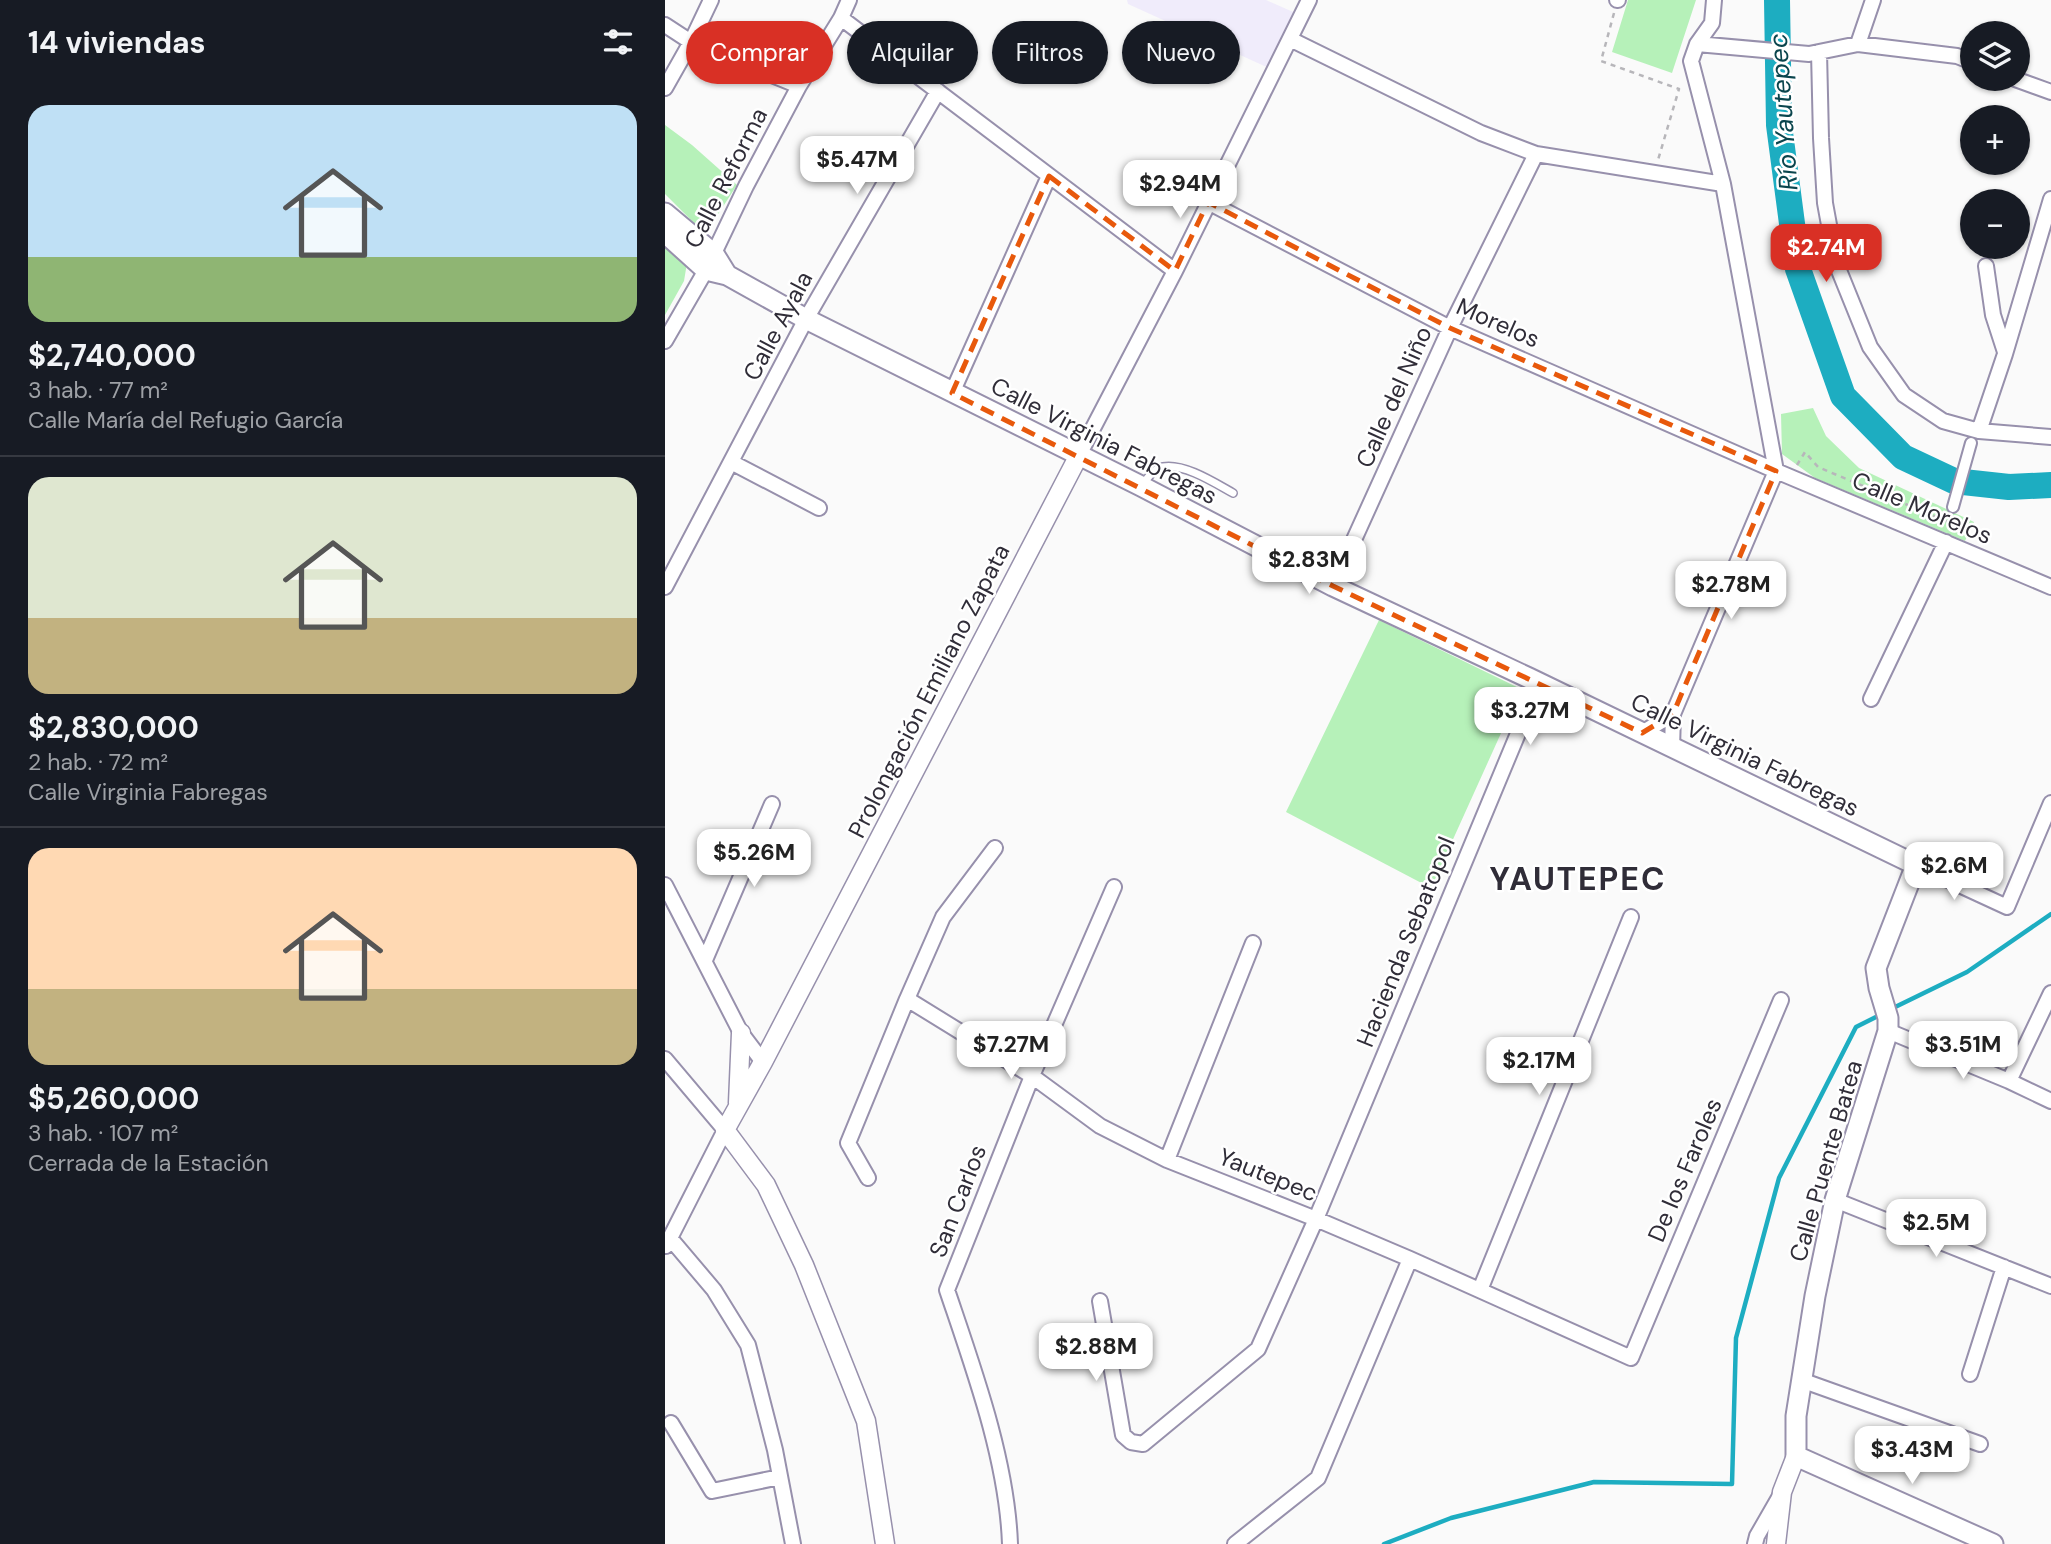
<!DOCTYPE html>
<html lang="es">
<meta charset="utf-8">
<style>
body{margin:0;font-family:"DM Sans",sans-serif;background:#242831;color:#f1f3f6;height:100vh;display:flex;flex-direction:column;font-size:26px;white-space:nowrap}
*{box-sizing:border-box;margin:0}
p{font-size:23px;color:#9ea1a6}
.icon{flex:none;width:38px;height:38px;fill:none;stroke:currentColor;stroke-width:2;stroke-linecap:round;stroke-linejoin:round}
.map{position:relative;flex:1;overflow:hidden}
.details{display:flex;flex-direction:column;background:#171b24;width:665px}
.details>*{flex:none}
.banner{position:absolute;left:21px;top:21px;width:665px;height:63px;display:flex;gap:14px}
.buttons{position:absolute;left:1295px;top:21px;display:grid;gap:14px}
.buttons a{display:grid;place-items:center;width:70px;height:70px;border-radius:50%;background:#171b24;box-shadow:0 2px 5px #0004;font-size:35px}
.price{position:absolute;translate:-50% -60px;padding:0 16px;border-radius:14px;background:#fff;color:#222;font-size:23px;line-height:46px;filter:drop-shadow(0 2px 4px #0008)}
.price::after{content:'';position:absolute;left:50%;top:42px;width:21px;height:16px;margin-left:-10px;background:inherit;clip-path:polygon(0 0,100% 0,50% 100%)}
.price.active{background:#d93025;color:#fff}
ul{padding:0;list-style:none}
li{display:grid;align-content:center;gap:14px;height:371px;padding:0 28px}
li+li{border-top:2px solid #363941}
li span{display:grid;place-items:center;height:217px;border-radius:21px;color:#555}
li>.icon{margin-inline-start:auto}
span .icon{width:126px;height:126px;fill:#fffc;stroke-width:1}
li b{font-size:30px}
h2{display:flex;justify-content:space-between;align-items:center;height:84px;padding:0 28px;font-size:30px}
.tag{padding:0 24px;border-radius:32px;background:#171b24;box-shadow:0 2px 5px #0004;font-size:24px;line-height:63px}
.tag.active{background:#d93025;color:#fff}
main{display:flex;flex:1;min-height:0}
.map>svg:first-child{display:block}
</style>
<main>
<section class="details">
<h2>14 viviendas<svg class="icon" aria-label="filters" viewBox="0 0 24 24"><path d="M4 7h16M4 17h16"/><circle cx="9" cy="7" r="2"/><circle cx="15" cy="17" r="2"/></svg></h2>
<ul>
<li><span style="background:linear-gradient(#bfe0f5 70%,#8fb573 0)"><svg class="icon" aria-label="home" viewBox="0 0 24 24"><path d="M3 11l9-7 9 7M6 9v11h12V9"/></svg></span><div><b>$2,740,000</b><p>3 hab. · 77 m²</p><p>Calle María del Refugio García</p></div></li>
<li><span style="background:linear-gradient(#dfe7d0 65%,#c2b280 0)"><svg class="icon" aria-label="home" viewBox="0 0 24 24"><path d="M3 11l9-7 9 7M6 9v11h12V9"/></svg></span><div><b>$2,830,000</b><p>2 hab. · 72 m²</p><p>Calle Virginia Fabregas</p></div></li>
<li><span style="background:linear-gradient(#ffd9b3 65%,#c2b280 0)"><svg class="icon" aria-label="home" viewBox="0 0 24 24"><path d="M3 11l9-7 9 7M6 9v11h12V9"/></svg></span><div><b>$5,260,000</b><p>3 hab. · 107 m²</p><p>Cerrada de la Estación</p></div></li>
</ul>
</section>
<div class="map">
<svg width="1386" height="1544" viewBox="0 0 1386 1544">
<rect width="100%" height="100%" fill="#fafafa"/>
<path fill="#f0ecfb" d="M462,0H601L635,15L608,70L463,4Z"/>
<path fill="#b6f1b9" d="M963,0H1031L1007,73L947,52Z
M0,125L27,145L72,185L46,225L38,228L33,227L0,194Z
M0,233L22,263L19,281L0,315Z
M1148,408L1161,436L1194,468L1309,522L1300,541L1150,478L1117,454L1116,414Z
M714,620L856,689L766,888L621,812Z"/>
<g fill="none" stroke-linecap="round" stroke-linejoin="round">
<path stroke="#1dadc1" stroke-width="4.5" d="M1224,1010L1302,972L1386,914
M719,1544L786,1518L929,1482L1067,1484L1071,1338L1114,1178L1191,1027L1217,1014"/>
<path stroke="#1dadc1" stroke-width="26" d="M1112,0L1114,125L1133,269L1178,396L1238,457L1289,481L1344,487L1386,485"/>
<defs>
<path id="service" d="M477,485C483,478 488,469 498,467C519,463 550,483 568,493"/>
<path id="pedestrian" d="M1288,507L1306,443"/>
<path id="minor" d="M952,0H953
M176,18L510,271
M0,25L26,42L134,86
M625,39L816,133L871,154L1058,184
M1032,44L1144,54L1193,44L1292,56L1307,62
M1193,44L1208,0
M1154,52L1156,138L1160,203L1171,263L1205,347L1239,395L1278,421L1314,431L1386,437
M1350,79L1386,92
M0,88L26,42L46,0
M543,202L785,328L1111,471L1386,587
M1321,266L1328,315L1340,352
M0,341L41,270L81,186L134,86L176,18L184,0
M287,393L384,176
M1314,431L1340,354L1386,199
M414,455L510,271L644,0
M66,462L154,508
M668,586L785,328L871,154
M0,587L141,319L273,91
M1206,699L1281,542
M977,733L1008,714L1111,471L1058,184L1026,61L1032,44L1047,23L1049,0
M1007,749L1008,714
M1251,865L1342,907L1386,803
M0,885L76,1033L98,1062
M40,960L107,804
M242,999L367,1076L435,1126L502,1160L651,1219L745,1259L966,1358L1116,1000
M1223,1031L1344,1081L1386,1101
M0,1059L60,1130L1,1246
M1344,1081L1386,993
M502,1160L588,943
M203,1178L183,1143L242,999L278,917L330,848
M1170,1200L1386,1286
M5,1238L49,1290L83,1345L110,1450L128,1544
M815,1290L966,917
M435,1301L458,1435L466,1442L478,1444L593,1349L651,1219L874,683
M1305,1374L1339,1267
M1136,1380L1315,1444
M6,1423L47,1491L115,1477
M345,1544C342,1460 309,1370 282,1290L367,1076L449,887
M570,1544L653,1478L745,1259
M1090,1544L1092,1536L1115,1496"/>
<path id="tertiary" d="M73,1103L76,1033
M220,1544L201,1421L139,1265L101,1185L60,1130L98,1062L414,455
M1111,1544L1117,1492L1131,1456"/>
<path id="secondary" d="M0,213L49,254L62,275
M0,233L41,270L62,275L141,319L476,486L668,586L864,678L1251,865L1211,968L1214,988L1223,1018V1031L1170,1200L1150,1296L1131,1416V1456L1328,1544"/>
</defs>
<use href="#service" stroke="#9790ac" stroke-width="10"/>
<use href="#pedestrian" stroke="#9790ac" stroke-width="14"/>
<use href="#minor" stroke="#9790ac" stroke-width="18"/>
<use href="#tertiary" stroke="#9790ac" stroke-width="21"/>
<use href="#secondary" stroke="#9790ac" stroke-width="23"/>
<path stroke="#b7b6ba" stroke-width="2.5" stroke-dasharray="5 5" stroke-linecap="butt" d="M949,13L936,61L1014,89L993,160
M1132,465L1140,452L1153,467L1297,528"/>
<use href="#service" stroke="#fff" stroke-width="7"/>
<use href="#pedestrian" stroke="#fff" stroke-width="10"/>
<use href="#minor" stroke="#fff" stroke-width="14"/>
<use href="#tertiary" stroke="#fff" stroke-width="18"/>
<use href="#secondary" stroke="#fff" stroke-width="19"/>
</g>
<path fill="none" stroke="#e8590c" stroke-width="5" stroke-dasharray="14 9" stroke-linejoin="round" d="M384,176L510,271L543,202L785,328L1111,471L1008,714L977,733L668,586L287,393Z"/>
<g text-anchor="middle" stroke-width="5" stroke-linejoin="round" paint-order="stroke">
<g font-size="24" fill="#302d38" stroke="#fff">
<text transform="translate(61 178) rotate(-63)" y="8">Calle Reforma</text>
<text transform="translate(833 323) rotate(24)" y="8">Morelos</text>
<text transform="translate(113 326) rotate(-62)" y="8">Calle Ayala</text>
<text transform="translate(729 397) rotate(-66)" y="8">Calle del Niño</text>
<text transform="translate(439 441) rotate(27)" y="8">Calle Virginia Fabregas</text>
<text transform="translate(1257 508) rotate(23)" y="8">Calle Morelos</text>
<text transform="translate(264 691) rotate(-63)" y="8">Prolongación Emiliano Zapata</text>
<text transform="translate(1080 755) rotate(26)" y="8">Calle Virginia Fabregas</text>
<text transform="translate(741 942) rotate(-68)" y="8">Hacienda Sebatopol</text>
<text transform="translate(1161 1161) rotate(-74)" y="8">Calle Puente Batea</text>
<text transform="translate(1020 1170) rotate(-67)" y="8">De los Faroles</text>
<text transform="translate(603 1175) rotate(22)" y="8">Yautepec</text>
<text transform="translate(293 1201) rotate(-69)" y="8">San Carlos</text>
</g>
<g font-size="26" font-style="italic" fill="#0a454d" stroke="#fff">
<text transform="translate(1118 112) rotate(-94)" y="9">Río Yautepec</text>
</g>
<g font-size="32" font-weight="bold" letter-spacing="2" fill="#302d38" stroke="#fff">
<text x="913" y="890">YAUTEPEC</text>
</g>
</g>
</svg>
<div class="buttons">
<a><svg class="icon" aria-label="layers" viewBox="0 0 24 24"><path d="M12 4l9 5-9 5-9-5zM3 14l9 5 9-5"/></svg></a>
<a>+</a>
<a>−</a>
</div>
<b class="price" style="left:192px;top:196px">$5.47M</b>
<b class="price" style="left:515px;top:220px">$2.94M</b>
<b class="price active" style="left:1161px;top:284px">$2.74M</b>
<b class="price" style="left:644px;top:596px">$2.83M</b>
<b class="price" style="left:1066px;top:621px">$2.78M</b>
<b class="price" style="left:865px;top:747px">$3.27M</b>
<b class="price" style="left:89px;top:889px">$5.26M</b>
<b class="price" style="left:1289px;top:902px">$2.6M</b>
<b class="price" style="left:346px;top:1081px">$7.27M</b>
<b class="price" style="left:1298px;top:1081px">$3.51M</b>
<b class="price" style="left:874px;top:1097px">$2.17M</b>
<b class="price" style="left:1271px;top:1259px">$2.5M</b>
<b class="price" style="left:431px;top:1383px">$2.88M</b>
<b class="price" style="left:1247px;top:1486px">$3.43M</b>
<div class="banner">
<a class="tag active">Comprar</a>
<a class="tag">Alquilar</a>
<a class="tag">Filtros</a>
<a class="tag">Nuevo</a>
</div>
</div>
</main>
